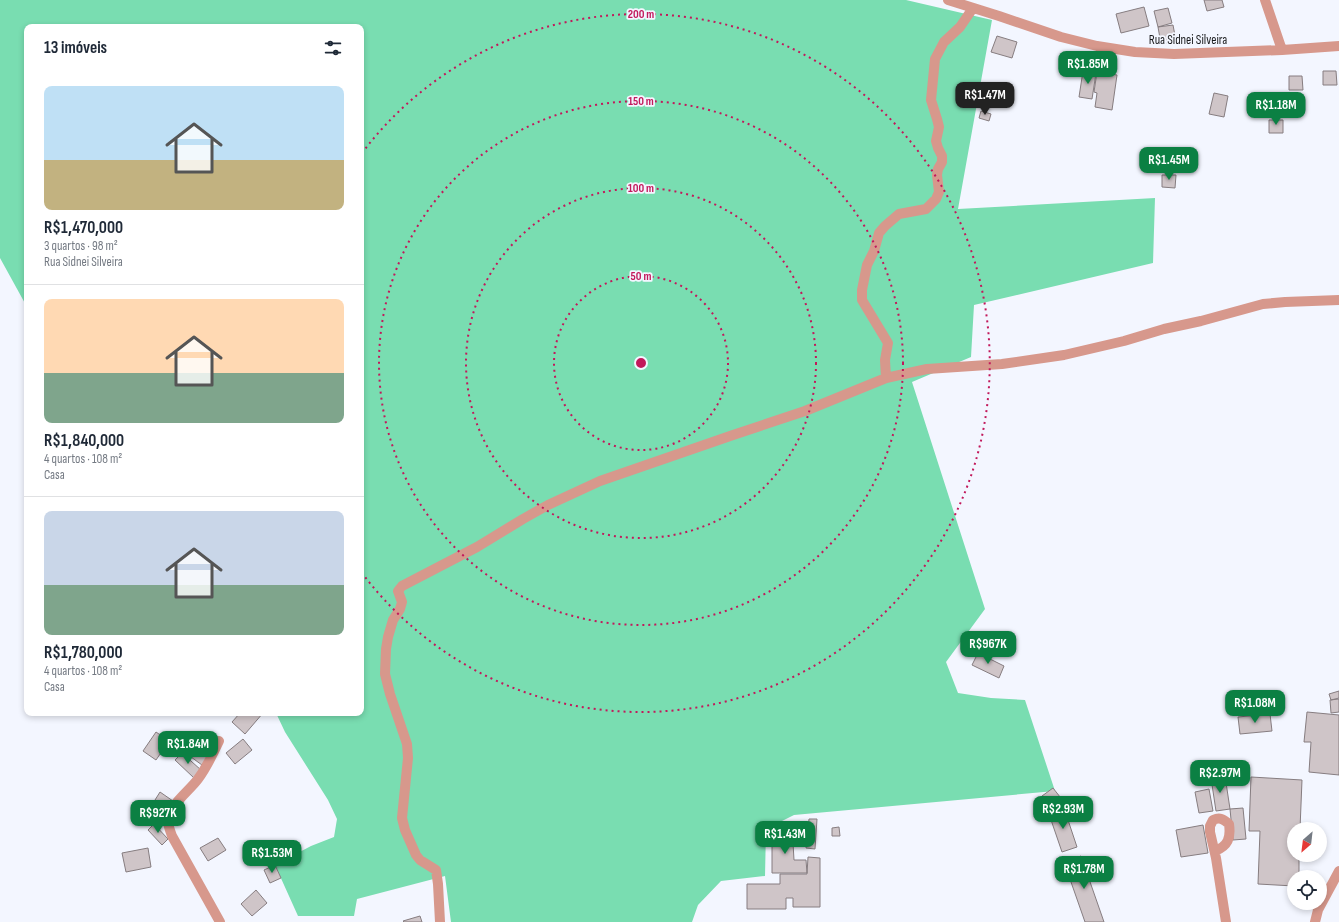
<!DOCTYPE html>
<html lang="pt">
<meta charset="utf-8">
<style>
body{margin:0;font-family:"Sofia Sans Condensed",sans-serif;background:#f6f6f7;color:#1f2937;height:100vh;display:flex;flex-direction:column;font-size:15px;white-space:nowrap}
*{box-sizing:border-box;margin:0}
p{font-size:13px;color:#747a83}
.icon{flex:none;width:22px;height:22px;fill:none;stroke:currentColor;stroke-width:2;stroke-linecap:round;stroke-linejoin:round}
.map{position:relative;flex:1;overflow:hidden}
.panel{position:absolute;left:24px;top:24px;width:340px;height:692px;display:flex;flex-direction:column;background:#fff;border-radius:8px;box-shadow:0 2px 6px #0003}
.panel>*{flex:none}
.needle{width:26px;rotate:208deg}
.tools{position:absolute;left:1287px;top:822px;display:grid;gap:8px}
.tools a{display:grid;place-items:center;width:40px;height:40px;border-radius:50%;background:#fff;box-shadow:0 2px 6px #0003;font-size:20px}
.price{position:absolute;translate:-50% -34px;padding:0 9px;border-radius:8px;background:#0b8043;color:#fff;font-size:13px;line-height:26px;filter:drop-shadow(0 1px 2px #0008)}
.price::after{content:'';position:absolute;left:50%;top:24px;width:12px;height:9px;margin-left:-6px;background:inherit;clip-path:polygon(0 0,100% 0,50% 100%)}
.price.selected{background:#222;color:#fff}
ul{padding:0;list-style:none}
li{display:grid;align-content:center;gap:8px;height:212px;padding:0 20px}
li+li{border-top:1px solid #e0e1e3}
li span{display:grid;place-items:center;height:124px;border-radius:8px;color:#555}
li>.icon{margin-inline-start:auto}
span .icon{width:72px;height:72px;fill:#fffc;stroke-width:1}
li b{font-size:17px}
h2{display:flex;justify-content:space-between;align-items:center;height:48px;padding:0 20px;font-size:17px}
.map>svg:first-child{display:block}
</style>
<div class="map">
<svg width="1339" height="922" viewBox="0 0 1339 922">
<rect width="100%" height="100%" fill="#f3f6ff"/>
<path fill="#79ddb1" d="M0,0H906L992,20L958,209L1155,198L1153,263L974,305L971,357L912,382L985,609L946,662L958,693L991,698L1025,700L1055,791L794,815L766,829L765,876L721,881L698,905L692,922H451L445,876L357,899L354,916H298L275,865L311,846L334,837L337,819L328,800L285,732L276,713H361V27H27V307L0,258Z"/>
<path fill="#cfc5c8" stroke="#867d80" d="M1204,0H1222L1224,7L1207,11Z
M1144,7L1149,26L1121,33L1116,14Z
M1168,8L1172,23L1158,27L1154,11Z
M1173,25L1176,41L1161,44L1158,27Z
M997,36L1017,42L1012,58L991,52Z
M1093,55L1101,58L1096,73L1088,70Z
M1083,71L1096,73L1092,99L1079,97Z
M1323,71H1336L1337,85H1323Z
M1097,72L1117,75L1112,110L1095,107L1097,93L1094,92Z
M1289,76H1302L1303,90H1289Z
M1214,93L1228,96L1224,117L1209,114Z
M981,111L991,114L989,121L979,118Z
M1269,120H1283V133H1269Z
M1162,175H1176L1175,188L1162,187Z
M978,653L1004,666L999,678L972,665Z
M1339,691V698L1331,700L1329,694Z
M1339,699V712L1331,713L1330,700Z
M1307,712L1339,715V775L1309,772L1311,742H1304Z
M240,713H263L245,734L232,722Z
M1270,714L1272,731L1240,734L1238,717Z
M156,732L169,741L156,760L143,751Z
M188,738L198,744L191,756L181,750Z
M243,739L252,750L235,764L226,753Z
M198,746L210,754L202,765L191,757Z
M182,753L201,770L194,778L175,760Z
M1206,765L1209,773L1195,778L1192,770Z
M1225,776L1230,809L1216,811L1211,778Z
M1251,777L1302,780L1300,829H1294V855H1299V877H1294V886L1258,884L1260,831H1249Z
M1053,788L1064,802L1053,810L1042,796Z
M1209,789L1213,811L1199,813L1195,792Z
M160,792L173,801L167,809L155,800Z
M1064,808L1077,847L1062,852L1049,814Z
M1243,808L1246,839L1233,840L1230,809Z
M809,819H817L815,849L806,848Z
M154,824L168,839L162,845L148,830Z
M1203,825L1208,853L1181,857L1176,830Z
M839,827L840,836H832V828Z
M772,830H788V843H793L794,860H806L807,873H772Z
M218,838L226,850L208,861L200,848Z
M148,848L151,867L126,872L122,853Z
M1081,856L1104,922H1085L1064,862Z
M808,857L820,858V907H793V898H786V909H747V884H780V874H807Z
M275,865L281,878L270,883L264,870Z
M256,890L267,903L252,916L241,904Z
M420,916L422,922H404L403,921Z"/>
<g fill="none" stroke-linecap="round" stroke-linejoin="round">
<path stroke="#d7988c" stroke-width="10" d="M948,0L999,16L1061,37L1097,46L1135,52L1174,54L1282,50L1339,46
M1265,0L1282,50
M886,378L885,360L888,343L862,300V290L867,265L874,251L879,233L885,226L899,214L926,209L936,199L939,192L937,175L938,169L942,162V156L938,148L936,141L939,127L937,119L931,100L935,59L944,42L960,27L973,8
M219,741C213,754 207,767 198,779C190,790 171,804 168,818C167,824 170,830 172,836L220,922
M1215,851C1228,846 1231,838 1229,824C1223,819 1220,817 1213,820L1210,826V832L1216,858L1226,922
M440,922L438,884L436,870L420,860L416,855L405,830L402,818L408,758L407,744L390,694L385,674L386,649L388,637L393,620L400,609L402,602L398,591L402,586L477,547L523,519L548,505L600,481L733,435L805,411L886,378L927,369L1002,364L1064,355L1124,341L1164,329L1201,321L1263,304L1285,302L1339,300
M1315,922L1318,910L1339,871"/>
</g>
<g fill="none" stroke="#c2185b" stroke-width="2" stroke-dasharray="2 4">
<circle cx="641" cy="363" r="87"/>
<circle cx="641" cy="363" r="175"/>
<circle cx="641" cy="363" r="262"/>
<path d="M362 153A349 349 0 1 1 362 573"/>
</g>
<g text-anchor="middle" stroke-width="3.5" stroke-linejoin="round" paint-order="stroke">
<g font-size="13" fill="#191a1c" stroke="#f3f6ff">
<text x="1188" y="44">Rua Sidnei Silveira</text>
</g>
</g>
<circle cx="641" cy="363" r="6" fill="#c2185b" stroke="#f3f6ff" stroke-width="2"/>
<g font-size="12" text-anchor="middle" font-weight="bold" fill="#c2185b" stroke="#f3f6ff" stroke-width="3.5" stroke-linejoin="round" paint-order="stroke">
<text x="641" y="18">200 m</text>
<text x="641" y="105">150 m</text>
<text x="641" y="192">100 m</text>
<text x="641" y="280">50 m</text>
</g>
</svg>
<div class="tools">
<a><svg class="needle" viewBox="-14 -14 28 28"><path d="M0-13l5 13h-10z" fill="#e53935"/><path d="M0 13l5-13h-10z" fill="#747a83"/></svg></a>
<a><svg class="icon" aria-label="locate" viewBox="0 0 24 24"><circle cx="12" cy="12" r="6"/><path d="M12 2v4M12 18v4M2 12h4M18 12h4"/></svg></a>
</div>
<b class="price" style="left:1088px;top:85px">R$1.85M</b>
<b class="price selected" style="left:985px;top:116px">R$1.47M</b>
<b class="price" style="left:1276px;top:126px">R$1.18M</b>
<b class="price" style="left:1169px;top:181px">R$1.45M</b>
<b class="price" style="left:988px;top:665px">R$967K</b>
<b class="price" style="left:1255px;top:724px">R$1.08M</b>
<b class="price" style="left:188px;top:765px">R$1.84M</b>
<b class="price" style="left:1220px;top:794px">R$2.97M</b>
<b class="price" style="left:1063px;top:830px">R$2.93M</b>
<b class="price" style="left:158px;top:834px">R$927K</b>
<b class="price" style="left:785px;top:855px">R$1.43M</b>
<b class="price" style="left:272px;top:874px">R$1.53M</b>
<b class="price" style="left:1084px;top:890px">R$1.78M</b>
<section class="panel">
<h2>13 imóveis<svg class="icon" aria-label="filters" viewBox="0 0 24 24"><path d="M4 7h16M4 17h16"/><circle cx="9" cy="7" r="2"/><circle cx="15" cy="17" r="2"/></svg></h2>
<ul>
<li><span style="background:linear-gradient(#bfe0f5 60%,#c2b280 0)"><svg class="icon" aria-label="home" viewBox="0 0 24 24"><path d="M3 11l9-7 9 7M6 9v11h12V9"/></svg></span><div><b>R$1,470,000</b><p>3 quartos · 98 m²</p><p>Rua Sidnei Silveira</p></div></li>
<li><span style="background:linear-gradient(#ffd9b3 60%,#7fa58c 0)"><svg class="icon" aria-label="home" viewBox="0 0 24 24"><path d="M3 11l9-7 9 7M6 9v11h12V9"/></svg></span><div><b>R$1,840,000</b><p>4 quartos · 108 m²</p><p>Casa</p></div></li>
<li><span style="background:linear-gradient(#c9d6e8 60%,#7fa58c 0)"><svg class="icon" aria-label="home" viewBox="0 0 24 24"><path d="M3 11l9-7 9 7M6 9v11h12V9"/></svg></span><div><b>R$1,780,000</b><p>4 quartos · 108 m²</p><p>Casa</p></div></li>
</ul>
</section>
</div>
